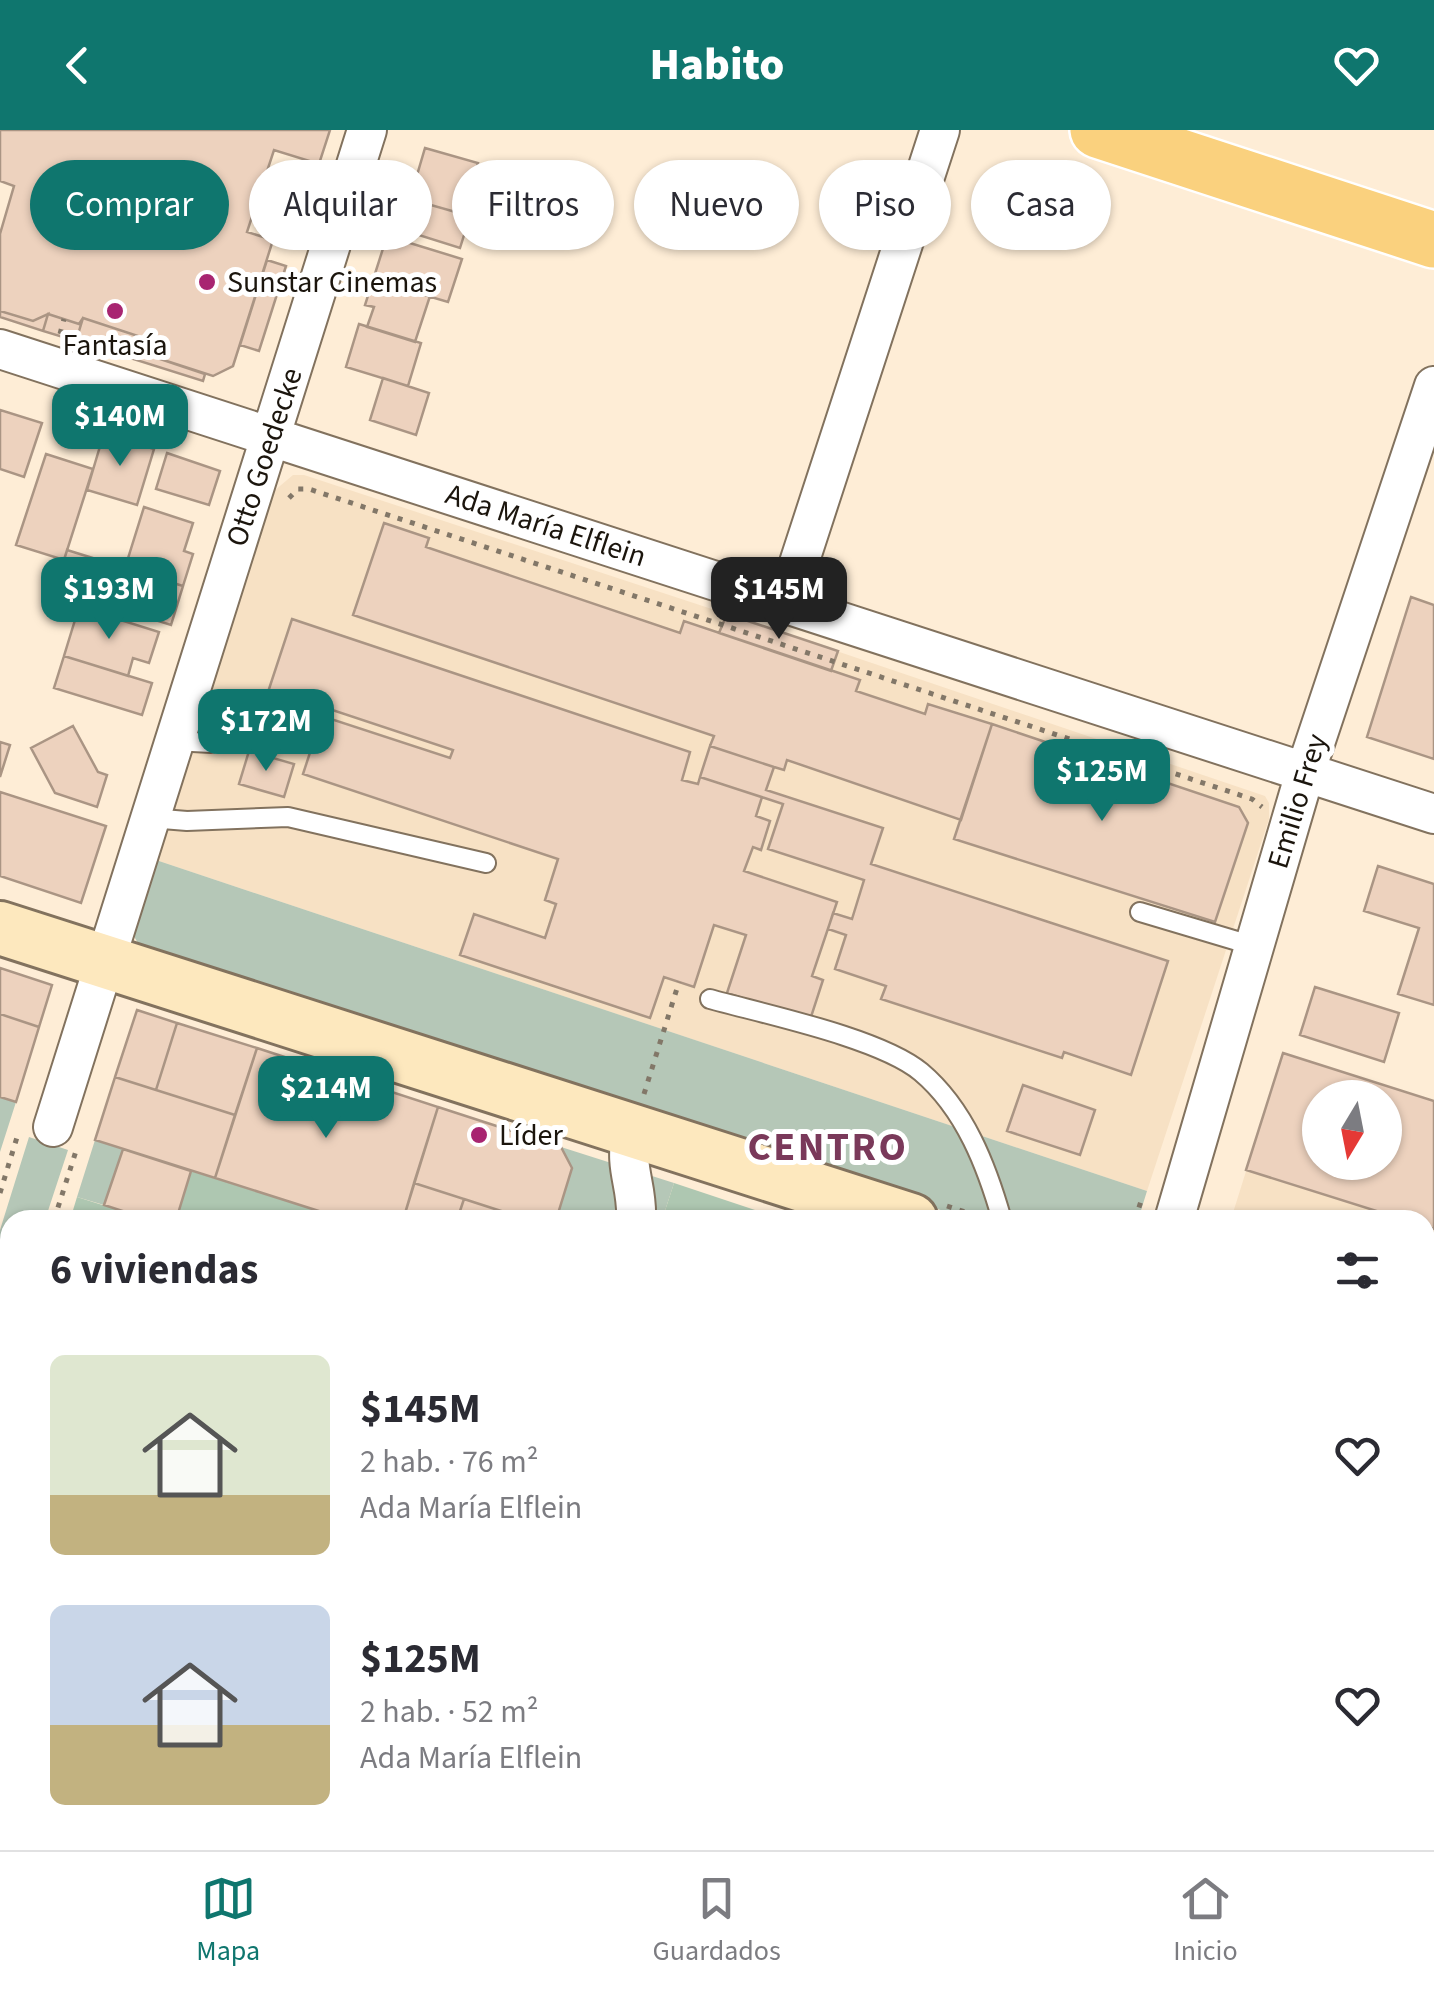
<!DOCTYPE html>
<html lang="es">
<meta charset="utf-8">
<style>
body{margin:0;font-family:"Source Sans 3",sans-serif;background:#f2f2f3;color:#2b2b33;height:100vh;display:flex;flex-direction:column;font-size:38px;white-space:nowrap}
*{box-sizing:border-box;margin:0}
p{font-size:32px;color:#7c7c81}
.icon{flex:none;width:55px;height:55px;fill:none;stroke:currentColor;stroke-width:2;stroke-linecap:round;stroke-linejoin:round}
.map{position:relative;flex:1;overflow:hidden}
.details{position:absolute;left:0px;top:1080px;width:1435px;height:640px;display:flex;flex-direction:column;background:#fff;border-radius:30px 30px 0 0;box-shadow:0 2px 8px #0004}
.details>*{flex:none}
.banner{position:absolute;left:30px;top:30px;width:1375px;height:90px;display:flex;gap:20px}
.needle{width:65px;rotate:190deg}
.tools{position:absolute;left:1302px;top:950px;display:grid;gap:20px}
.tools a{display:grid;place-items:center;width:100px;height:100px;border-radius:50%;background:#fff;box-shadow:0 2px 8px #0004;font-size:50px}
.price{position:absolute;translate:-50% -85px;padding:0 22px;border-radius:20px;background:#0f766e;color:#fff;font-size:32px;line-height:65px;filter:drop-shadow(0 2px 5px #0008)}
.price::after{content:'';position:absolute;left:50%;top:60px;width:30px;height:22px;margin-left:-15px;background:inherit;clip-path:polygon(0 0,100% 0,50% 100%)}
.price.on{background:#222;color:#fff}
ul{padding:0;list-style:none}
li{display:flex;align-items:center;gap:30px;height:250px;padding:0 50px}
li span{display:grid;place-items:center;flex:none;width:280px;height:200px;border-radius:15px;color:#555}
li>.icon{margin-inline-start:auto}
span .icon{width:120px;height:120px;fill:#fffc;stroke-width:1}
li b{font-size:42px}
h2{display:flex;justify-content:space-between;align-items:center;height:120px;padding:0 50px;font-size:42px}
.tag{padding:0 35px;border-radius:45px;background:#fff;box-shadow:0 2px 8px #0004;font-size:35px;line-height:90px}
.tag.on{background:#0f766e;color:#fff}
header{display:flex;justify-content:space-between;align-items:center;height:130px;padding:0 50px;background:#0f766e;color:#fff;font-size:45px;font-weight:800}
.dock{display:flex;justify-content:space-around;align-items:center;height:140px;border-top:2px solid #e1e1e2;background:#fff;font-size:28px;color:#7c7c81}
.dock a{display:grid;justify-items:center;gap:5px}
.dock .on{color:#0f766e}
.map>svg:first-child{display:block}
</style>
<header><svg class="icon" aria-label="back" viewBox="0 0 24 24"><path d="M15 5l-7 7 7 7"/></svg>Habito<svg class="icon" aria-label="heart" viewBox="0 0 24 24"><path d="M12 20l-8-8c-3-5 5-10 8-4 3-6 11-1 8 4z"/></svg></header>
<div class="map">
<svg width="1434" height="1720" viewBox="0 0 1434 1720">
<rect width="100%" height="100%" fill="#feedd6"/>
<path fill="#f7e1c4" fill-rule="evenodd" d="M293,345H304L727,484L1265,666L1269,673V689L1147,1061L150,728L274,361Z
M1283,923L1434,971V1149L1425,1147V1090H1246L1232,1086ZM1320,968H1385V1032H1320Z"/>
<path fill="#b5c7b7" d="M150,728L1147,1061L1138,1090H971L140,817L130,799Z
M0,967L16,972L0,1022Z
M29,1007L68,1020L45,1090H10V1199L0,1196V1100Z
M95,1010L123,1019L104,1075L77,1067Z
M561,1017L674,1053L662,1090H556L572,1038Z
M1425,1147L1434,1149V1211L1425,1208Z"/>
<path fill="#aec7b1" d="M191,1041L347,1090H176Z
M674,1053L785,1090H662Z
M77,1067L150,1090H70Z"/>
<path fill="#edd2be" stroke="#aa9584" stroke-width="2.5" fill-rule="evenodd" d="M0,0H330L319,34L274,20L247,102L273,110L233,236L213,246L148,225L138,206L83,188L79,194L48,184L33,191L0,181V104L14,56L0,51Z
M425,18L478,33L462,84L410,69Z
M399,66L470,86L460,118L390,96Z
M387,106L462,129L448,172L373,150Z
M267,130L286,136L259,221L240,215Z
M373,150L430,166L415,212L367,197L374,177L365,175Z
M0,181L33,191L48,184L43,201L0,187Z
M48,184L79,194L83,188L76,211L43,201Z
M83,188L138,206L148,225L205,244L203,251L76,211Z
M359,194L421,213L408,256L346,237Z
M383,248L429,263L416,305L370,290Z
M0,280L42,293L24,347L0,339Z
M104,303L154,319L137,375L87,360Z
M167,323L220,341L209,375L156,359Z
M46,324L93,339L64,430L16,415Z
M144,377L193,393L184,421L193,424L183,456L125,438Z
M384,393L429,408L426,417L680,503L684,491L860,550L856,561L925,584L928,574L992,594L961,690L787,630L784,640L774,637L710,616L714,606L353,485Z
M67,420L183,456L171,495L101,473L98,483L52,469Z
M1411,467L1434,475V629L1367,607Z
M79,477L159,502L149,533L133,528L128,546L64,526Z
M727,484L838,521L831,541L719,503Z
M292,489L690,622L682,650L698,654L700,647L762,667L756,686L770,691L761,720L753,717L744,741L837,772L812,846L823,850L810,890L727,863L746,805L714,795L694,857L664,847L650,888L460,825L474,784L545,808L556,774L545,770L558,729L303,644L322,586L450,628L453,620L269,559Z
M64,526L152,553L142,585L54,558Z
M992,594L1239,677L1248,693L1215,792L954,709Z
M73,596L98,642L107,645L97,677L55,663L31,618Z
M0,612L10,615L0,647Z
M710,616L774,637L766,660L883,698L871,734L1168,831L1131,945L1064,922L1062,928L881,869L886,856L835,839L846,805L828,799L833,783L852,789L864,750L768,719L783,674L700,647Z
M249,621L294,634L284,667L239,654Z
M0,662L106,696L81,773L0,746Z
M1378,736L1434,754V875L1398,864L1419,798L1364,781Z
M0,838L52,855L39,897L0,884Z
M1315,857L1399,883L1384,932L1300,905Z
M137,880L177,893L156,960L115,947Z
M0,884L39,897L16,972L0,967Z
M177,893L257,918L235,985L156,960Z
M257,918L438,977L403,1090H347L215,1048Z
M1283,923L1434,971V1099L1425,1096V1090H1405L1246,1040ZM1320,968H1385V1032H1320Z
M115,947L235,985L215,1048L95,1010Z
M1023,955L1095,980L1080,1025L1007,1001Z
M438,977L561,1017L572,1038L556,1090H529L414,1053Z
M123,1019L191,1041L176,1090H150L104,1075Z
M414,1053L464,1069L457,1090H403Z
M464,1069L529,1090H457Z
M10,1283V1323L2,1307Z
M1425,1287L1434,1290V1381L1425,1408Z
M1434,1381V1441L1425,1438V1408Z
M0,1408L10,1411V1489L4,1507L0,1505Z
M1425,1438L1434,1441V1487L1425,1484Z
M0,1505L10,1508V1608L0,1605Z
M1425,1543L1434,1546V1588L1425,1585Z
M1425,1585L1434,1588V1632L1425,1629Z
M0,1605L10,1608V1684L0,1681Z
M1425,1629L1434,1632V1649L1425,1677Z
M1425,1696L1434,1699V1720H1411L1414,1710H1425Z
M90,1710H121L118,1719Z
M121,1710H179L209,1720H117Z
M179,1710H236L232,1720H209Z
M236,1710H324L353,1720H232Z
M324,1710H358L354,1720Z
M460,1710H523L555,1720H457Z
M523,1710H567L564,1720Z
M567,1710H642L638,1720H564Z
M642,1710H682L679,1720H638Z
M682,1710H766L763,1720H679Z
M766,1710H824L821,1720H763Z
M824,1710H928L925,1720H821Z
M1217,1710H1275L1271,1720H1249Z
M1311,1710H1360L1357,1720H1342Z
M1359,1710H1414L1411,1720H1356Z"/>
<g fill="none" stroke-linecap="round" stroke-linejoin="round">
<defs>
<path id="service" d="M174,611L211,613L277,595
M150,688L187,691L288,687L486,733
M1140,782L1254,816
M710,869C764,884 880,908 921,942C965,979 987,1037 1002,1090"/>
<path id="minor" d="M0,219L1434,684
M786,473L940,0
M53,997L367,0
M632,1000C623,1040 638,1054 636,1090
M1174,1090L1305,643L1434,256
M0,1369L10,1372
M1077,1710L1109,1720
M404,1720L408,1710
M969,1720L972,1710"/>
<path id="secondary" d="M0,798L911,1090
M1425,1254L1434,1257"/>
<path id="primary" d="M1098,0L1434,110"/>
</defs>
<use href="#service" stroke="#82725e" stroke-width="22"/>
<use href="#minor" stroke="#82725e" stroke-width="42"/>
<use href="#secondary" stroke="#82725e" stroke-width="58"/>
<use href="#primary" stroke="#fff" stroke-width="60"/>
<path stroke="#827768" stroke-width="5" stroke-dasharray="5 8" stroke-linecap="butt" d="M57,64L64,43L70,45L64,62
M60,204L64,189
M289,368L298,359H309L1252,669L1262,677
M644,964L679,852
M0,1063L18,1004
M947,1076L974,1085
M54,1090L76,1021
M1135,1090L1142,1068
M0,1264L10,1232"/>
<use href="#service" stroke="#fff" stroke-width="18"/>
<use href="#minor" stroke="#fff" stroke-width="38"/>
<use href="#secondary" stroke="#fde8be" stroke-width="52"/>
<use href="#primary" stroke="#fad17e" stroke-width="55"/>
</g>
<g fill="#a82571" stroke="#fff" stroke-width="4">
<circle cx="207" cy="152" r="10"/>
<circle cx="115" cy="181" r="10"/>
<circle cx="479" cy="1005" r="10"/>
</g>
<g text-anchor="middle" stroke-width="10" stroke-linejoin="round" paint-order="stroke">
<g font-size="30" fill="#1b150d" stroke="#fff" text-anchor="start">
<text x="227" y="162">Sunstar Cinemas</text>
<text x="115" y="225" text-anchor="middle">Fantasía</text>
<text x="499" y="1015">Líder</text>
</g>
<g font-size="30" fill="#1b150d" stroke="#fff">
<text transform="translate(264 327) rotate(-72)" y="10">Otto Goedecke</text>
<text transform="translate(546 395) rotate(18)" y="10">Ada María Elflein</text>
<text transform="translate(1297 671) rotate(-73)" y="10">Emilio Frey</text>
</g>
<g font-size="40" font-weight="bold" letter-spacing="2.5" fill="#7a395a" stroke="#fff">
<text x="828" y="1030">CENTRO</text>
</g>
</g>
</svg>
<div class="tools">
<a><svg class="needle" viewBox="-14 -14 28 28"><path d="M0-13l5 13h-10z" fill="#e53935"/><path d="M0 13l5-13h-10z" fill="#7c7c81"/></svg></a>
</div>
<b class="price" style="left:120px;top:339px">$140M</b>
<b class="price" style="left:109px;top:512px">$193M</b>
<b class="price on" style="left:779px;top:512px">$145M</b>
<b class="price" style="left:266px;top:644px">$172M</b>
<b class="price" style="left:1102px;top:694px">$125M</b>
<b class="price" style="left:326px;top:1011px">$214M</b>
<div class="banner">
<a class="tag on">Comprar</a>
<a class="tag">Alquilar</a>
<a class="tag">Filtros</a>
<a class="tag">Nuevo</a>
<a class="tag">Piso</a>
<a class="tag">Casa</a>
</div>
<section class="details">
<h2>6 viviendas<svg class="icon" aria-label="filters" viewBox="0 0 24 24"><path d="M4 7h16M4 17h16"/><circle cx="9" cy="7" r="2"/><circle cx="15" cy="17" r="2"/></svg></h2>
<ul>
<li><span style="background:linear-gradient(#dfe7d0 70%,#c2b280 0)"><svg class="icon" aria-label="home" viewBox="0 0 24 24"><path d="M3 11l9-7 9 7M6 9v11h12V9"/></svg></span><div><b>$145M</b><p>2 hab. · 76 m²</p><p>Ada María Elflein</p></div><svg class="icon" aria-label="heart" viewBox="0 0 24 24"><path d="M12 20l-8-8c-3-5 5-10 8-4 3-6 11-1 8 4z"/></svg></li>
<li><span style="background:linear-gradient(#c9d6e8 60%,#c2b280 0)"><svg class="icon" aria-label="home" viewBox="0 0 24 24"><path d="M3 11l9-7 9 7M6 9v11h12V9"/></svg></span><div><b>$125M</b><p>2 hab. · 52 m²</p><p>Ada María Elflein</p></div><svg class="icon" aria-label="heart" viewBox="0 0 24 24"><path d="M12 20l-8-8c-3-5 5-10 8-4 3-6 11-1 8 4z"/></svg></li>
</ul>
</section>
</div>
<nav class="dock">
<a class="on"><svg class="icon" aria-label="map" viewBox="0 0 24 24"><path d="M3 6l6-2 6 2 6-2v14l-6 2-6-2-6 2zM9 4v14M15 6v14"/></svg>Mapa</a>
<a><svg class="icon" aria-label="saved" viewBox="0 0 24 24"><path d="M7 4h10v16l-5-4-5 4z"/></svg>Guardados</a>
<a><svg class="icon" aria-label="home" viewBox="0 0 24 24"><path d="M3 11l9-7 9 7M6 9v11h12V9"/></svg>Inicio</a>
</nav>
